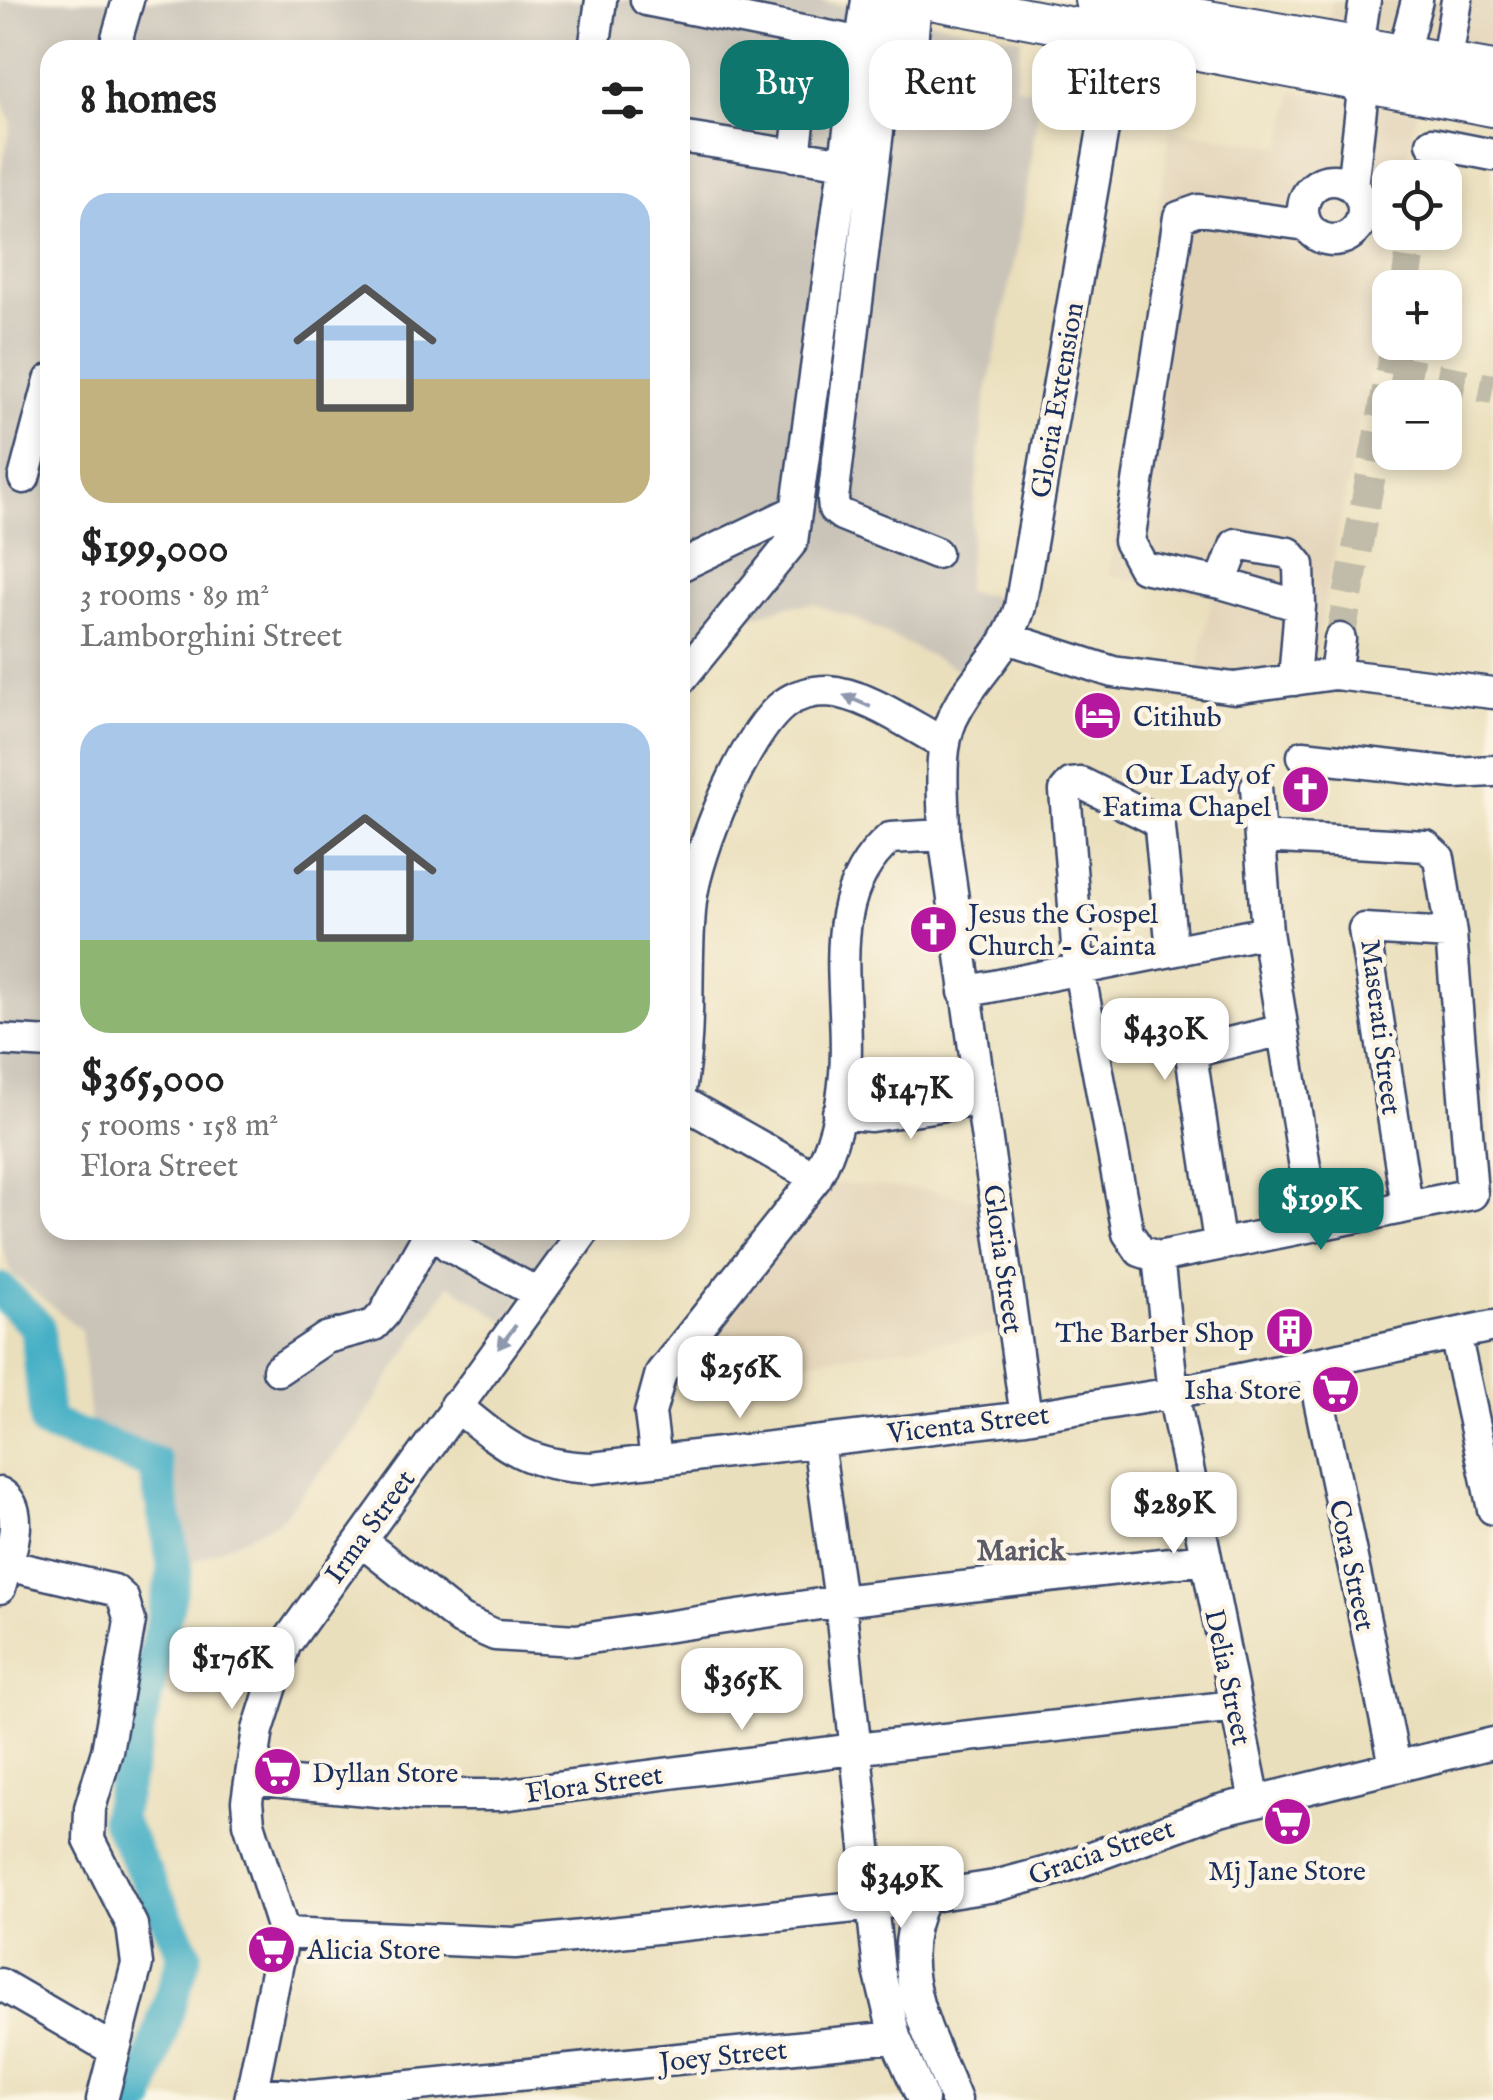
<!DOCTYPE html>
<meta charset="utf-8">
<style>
body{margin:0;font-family:"IM FELL English",serif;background:#f6f6f6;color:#222;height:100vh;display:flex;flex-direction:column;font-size:38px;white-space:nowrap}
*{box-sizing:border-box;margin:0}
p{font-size:32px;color:#767676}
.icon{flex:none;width:55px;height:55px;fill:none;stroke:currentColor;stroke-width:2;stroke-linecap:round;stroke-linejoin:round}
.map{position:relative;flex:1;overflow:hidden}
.panel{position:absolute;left:40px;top:40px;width:650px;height:1200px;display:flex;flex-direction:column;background:#fff;border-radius:30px;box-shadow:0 5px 15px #0003}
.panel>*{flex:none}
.hud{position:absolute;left:720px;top:40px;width:622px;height:90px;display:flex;gap:20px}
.fabs{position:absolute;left:1372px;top:160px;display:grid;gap:20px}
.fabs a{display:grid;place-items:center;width:90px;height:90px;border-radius:20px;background:#fff;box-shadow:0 5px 15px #0003;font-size:50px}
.price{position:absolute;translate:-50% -85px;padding:0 22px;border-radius:20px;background:#fff;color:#222;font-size:32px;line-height:65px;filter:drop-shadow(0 2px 5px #0008)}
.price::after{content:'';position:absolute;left:50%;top:60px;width:30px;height:22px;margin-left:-15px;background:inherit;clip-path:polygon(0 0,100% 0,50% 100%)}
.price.selected{background:#0f766e;color:#fff}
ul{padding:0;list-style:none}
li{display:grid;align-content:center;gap:20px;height:530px;padding:0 40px}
li span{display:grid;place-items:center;height:310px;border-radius:30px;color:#555}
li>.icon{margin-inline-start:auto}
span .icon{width:180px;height:180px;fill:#fffc;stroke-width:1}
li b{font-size:42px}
h2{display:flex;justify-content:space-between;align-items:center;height:120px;padding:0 40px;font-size:42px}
.pill{padding:0 35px;border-radius:30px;background:#fff;box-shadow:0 5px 15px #0003;font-size:35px;line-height:90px}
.pill.selected{background:#0f766e;color:#fff}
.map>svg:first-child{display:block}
</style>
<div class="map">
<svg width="1493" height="2100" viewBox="0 0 1493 2100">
<rect width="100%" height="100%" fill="#fcf5e5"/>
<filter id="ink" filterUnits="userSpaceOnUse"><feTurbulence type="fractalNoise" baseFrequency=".01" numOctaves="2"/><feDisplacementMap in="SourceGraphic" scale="20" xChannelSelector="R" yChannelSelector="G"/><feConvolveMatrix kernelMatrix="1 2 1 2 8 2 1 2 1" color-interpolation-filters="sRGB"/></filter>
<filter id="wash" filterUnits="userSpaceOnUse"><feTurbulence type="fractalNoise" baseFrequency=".0048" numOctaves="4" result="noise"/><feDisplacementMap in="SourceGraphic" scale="40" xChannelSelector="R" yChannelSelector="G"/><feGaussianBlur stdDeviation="2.25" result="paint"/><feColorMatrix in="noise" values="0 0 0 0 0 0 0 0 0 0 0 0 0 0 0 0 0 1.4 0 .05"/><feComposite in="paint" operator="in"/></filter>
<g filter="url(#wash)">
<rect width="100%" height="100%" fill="#eadfbc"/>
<path fill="#e1d2b6" d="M1332,0H1493V52L1328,21Z
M1294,91L1417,111L1404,177L1390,178V232L1394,233L1315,656L1230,678L1197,674L1212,596L1109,574L1170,129L1282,147Z
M823,1182L925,1190L986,1202L998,1334L675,1379Z"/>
<path fill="#c9c3b8" d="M0,0H813L1022,38L1015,86L1040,92L1022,224L984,407L965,593L1018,597L965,673L856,619L814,604L792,605L745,618L686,681L680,695V50H50V1230H572L504,1321L450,1284L357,1428L279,1521L189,1564L173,1462L91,1432L81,1330L11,1273L0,1239V174L12,123L0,95Z"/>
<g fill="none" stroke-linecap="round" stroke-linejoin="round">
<path stroke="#47b0c6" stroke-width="35" d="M0,1290L37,1326L47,1424L155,1464L175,1570L117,1818L185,1954L139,2100"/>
</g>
</g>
<g filter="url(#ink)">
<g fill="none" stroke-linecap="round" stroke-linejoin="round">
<path stroke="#c1bca9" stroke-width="30" stroke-dasharray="30 15" stroke-linecap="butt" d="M1423,178L1424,175
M1405,288L1414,232
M1392,370L1493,389
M1340,639L1396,342"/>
<defs>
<path id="minor" d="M646,0L862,43
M894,0L833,499L834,509L842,515L936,553
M916,0L907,101L984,109
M1358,47L1365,0
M121,50L117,38L128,0
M594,50L601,0
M1403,54L1417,0
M1443,83L1457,0
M680,137L846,163
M1432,143L1493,155
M795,156L810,32
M1303 210a30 30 0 1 1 60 0a30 30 0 1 1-60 0Z
M1352,187L1364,82
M24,478L50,380
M680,566L795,511
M1221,583L1236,544L1289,553L1299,565L1300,606
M1010,639L1113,672L1234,688L1335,674L1493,693
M1335,674L1340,639
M680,680L792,542L867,0
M1294,680L1300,606L1221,583L1143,567L1129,541L1179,217L1199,210L1307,225
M1303,756L1455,773L1493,771
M1256,787L1267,932L1314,1223
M964,992L1267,932
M0,1040L50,1043
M680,1090C692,1027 684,964 691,901C697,852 745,734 784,704C796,695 813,691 827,691C866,693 911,726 945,744
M680,1101L816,1178
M838,1113L871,1116L981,1100
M1407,1206L1364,929L1451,934
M434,1230L449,1246L539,1294
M1219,1242L1192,1061L1195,1051L1283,1030
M1158,1257L1472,1194L1451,934L1439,858L1426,846L1261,837
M1158,1257L1140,1251L1128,1233L1079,970L1065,791L1071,784L1081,783L1154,819L1160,828L1172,950
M1158,1257L1173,1393L1255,1801
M1455,1334L1493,1509
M1312,1366L1395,1765
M278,1370L326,1338L374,1325L384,1314L431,1230
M455,1405C504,1445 526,1466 592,1468L1026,1417L1173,1393L1493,1326
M1026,1417L944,835C944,799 937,752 952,719C972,676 1006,655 1020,607L1119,37
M818,1442L840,1601L879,1970L895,2037L923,2100
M656,1460L650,1413L661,1373L816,1178C833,1147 842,1111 845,1074C852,994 819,899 890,838L944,835
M0,1493C30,1510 7,1561 0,1588
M361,1541L461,1620L495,1635L576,1640L840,1601L1205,1559
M6,1565L114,1590L123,1598L130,1621L107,1751L90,1808L89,1840L132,1925L137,1964L102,2100
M251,1779L419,1795H502L854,1749L1235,1706
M925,1897C888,1966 930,2035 956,2100
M284,1933L515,1943L874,1905L995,1886L1059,1869L1220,1810L1493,1743
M0,1984L114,2050
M253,2092L311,2096L895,2037
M250,2100L284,1933L249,1823L247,1801L258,1730L285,1645L585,1230"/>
<path id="major" d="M931,0L1493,107
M1094,0L1493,70"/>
</defs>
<use href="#minor" stroke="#3a496c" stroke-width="35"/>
<use href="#major" stroke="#3a496c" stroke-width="42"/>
<use href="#minor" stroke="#fff" stroke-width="30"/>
<use href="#major" stroke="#fff" stroke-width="38"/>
</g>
<defs><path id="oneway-solid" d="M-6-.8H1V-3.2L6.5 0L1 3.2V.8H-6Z" transform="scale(2.5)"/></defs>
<g fill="#8d97ae">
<use href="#oneway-solid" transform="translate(857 701) rotate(-157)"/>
<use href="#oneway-solid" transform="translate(507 1337) rotate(127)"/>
</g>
</g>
<defs>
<symbol id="hotel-disc" viewBox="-11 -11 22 22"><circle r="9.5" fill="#b5179e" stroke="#fcf5e5"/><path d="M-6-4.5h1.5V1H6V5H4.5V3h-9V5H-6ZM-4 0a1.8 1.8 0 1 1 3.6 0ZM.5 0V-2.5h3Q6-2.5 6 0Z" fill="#fff"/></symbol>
<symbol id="church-disc" viewBox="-11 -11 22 22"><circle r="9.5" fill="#b5179e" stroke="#fcf5e5"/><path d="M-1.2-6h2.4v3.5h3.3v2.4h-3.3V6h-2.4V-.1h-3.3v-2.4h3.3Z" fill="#fff"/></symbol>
<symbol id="building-disc" viewBox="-11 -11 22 22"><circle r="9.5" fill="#b5179e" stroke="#fcf5e5"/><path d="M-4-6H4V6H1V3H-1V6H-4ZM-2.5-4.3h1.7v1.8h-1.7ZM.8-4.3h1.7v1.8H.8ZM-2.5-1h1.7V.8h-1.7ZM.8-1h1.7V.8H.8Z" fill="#fff"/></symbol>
<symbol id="supermarket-disc" viewBox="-11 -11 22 22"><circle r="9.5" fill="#b5179e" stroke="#fcf5e5"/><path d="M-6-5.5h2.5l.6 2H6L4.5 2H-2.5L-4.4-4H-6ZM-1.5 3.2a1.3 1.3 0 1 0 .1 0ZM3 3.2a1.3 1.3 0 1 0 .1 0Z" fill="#fff"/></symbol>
</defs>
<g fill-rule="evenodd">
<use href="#hotel-disc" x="1070" y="688" width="55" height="55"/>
<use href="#church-disc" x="1278" y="762" width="55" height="55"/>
<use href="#church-disc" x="906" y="902" width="55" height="55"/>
<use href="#building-disc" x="1262" y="1304" width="55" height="55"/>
<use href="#supermarket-disc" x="1308" y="1362" width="55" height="55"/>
<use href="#supermarket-disc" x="250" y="1744" width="55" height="55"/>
<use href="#supermarket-disc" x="1260" y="1794" width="55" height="55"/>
<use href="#supermarket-disc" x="244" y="1922" width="55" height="55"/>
</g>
<g text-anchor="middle" stroke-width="9" stroke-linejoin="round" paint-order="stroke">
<g font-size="28" fill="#1b2f5e" stroke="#fcf5e5">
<text transform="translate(1056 400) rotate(-80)" y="10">Gloria Extension</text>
<text transform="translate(1382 1027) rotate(83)" y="10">Maserati Street</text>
<text transform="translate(1004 1259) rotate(82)" y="10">Gloria Street</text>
<text transform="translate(968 1423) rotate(-7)" y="10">Vicenta Street</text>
<text transform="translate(369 1526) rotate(-54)" y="10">Irma Street</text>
<text transform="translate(1353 1565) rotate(78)" y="10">Cora Street</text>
<text transform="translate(1229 1677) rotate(78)" y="10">Delia Street</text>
<text transform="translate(594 1783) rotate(-8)" y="10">Flora Street</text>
<text transform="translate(1101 1851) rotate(-19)" y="10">Gracia Street</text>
<text transform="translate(723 2055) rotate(-6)" y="10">Joey Street</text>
</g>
<g font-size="28" fill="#1b2f5e" stroke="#fcf5e5" text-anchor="start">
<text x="1133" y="726">Citihub</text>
<text x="1271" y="784" text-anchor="end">Our Lady of<tspan x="1271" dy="32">Fatima Chapel</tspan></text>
<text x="968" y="923">Jesus the Gospel<tspan x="968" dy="32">Church - Cainta</tspan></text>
<text x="1254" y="1342" text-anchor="end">The Barber Shop</text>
<text x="1301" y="1399" text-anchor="end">Isha Store</text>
<text x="312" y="1782">Dyllan Store</text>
<text x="1287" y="1880" text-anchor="middle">Mj Jane Store</text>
<text x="307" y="1959">Alicia Store</text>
</g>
<g font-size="30" font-weight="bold" fill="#5b5b6a" stroke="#fcf5e5">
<text x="1021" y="1560">Marick</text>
</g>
</g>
</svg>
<div class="fabs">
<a><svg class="icon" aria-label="locate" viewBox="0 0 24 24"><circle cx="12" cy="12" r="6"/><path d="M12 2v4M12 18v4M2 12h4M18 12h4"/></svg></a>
<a>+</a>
<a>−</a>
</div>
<b class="price" style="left:1165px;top:1083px">$430K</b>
<b class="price" style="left:911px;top:1142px">$147K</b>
<b class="price selected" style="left:1321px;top:1253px">$199K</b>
<b class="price" style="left:740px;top:1421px">$256K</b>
<b class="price" style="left:1174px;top:1557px">$289K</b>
<b class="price" style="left:232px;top:1712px">$176K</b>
<b class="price" style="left:742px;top:1733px">$365K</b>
<b class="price" style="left:901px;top:1931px">$349K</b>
<div class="hud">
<a class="pill selected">Buy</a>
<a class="pill">Rent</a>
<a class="pill">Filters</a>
</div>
<section class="panel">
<h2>8 homes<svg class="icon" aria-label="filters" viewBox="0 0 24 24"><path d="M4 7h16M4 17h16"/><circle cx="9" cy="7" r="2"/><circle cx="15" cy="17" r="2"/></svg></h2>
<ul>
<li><span style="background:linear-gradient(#a9c7e8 60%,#c2b280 0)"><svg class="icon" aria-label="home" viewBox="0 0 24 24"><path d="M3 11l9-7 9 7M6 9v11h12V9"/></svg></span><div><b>$199,000</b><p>3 rooms · 89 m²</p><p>Lamborghini Street</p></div></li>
<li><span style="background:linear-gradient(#a9c7e8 70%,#8fb573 0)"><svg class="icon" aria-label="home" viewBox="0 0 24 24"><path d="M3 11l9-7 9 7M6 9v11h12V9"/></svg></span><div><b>$365,000</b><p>5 rooms · 158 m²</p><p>Flora Street</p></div></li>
</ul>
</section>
</div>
